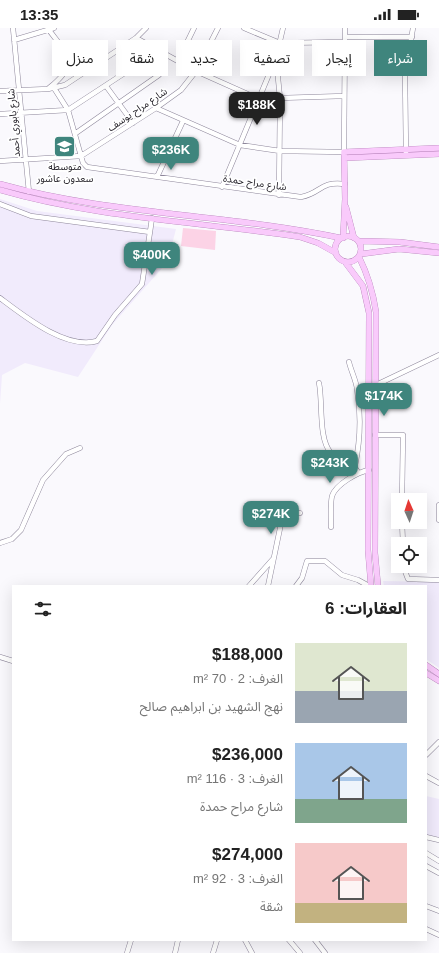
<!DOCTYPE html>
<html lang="ar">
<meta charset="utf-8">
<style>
body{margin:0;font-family:Arial,"Noto Sans Arabic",sans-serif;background:#f6f6f6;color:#222;direction:rtl;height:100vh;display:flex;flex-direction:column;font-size:15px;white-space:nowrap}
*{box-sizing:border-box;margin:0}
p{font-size:13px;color:#767676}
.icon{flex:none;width:22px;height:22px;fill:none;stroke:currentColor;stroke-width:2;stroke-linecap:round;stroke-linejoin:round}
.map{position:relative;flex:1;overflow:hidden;direction:ltr}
.side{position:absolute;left:12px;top:557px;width:415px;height:356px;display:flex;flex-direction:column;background:#fff;border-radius:0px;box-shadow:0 4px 16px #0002;direction:rtl}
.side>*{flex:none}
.top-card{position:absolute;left:12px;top:12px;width:415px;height:36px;direction:rtl;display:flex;gap:8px}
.needle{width:26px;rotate:357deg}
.controls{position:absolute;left:391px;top:465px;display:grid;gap:8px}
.controls a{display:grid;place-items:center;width:36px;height:36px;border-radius:0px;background:#fff;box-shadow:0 4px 16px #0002;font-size:20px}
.price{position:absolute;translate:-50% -34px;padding:0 9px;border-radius:8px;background:#3f857d;color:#fff;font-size:13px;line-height:26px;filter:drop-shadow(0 1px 2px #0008)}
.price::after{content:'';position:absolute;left:50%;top:24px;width:12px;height:9px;margin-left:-6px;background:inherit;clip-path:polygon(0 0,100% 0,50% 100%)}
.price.on{background:#222;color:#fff}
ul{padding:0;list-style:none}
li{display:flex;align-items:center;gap:12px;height:100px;padding:0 20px}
li span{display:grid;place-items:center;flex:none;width:112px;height:80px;border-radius:0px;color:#555}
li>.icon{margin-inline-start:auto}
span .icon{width:48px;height:48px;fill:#fffc;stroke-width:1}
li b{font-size:17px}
h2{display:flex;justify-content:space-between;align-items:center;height:48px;padding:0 20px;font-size:17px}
.pill{padding:0 14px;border-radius:0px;background:#fff;box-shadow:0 4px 16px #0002;font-size:14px;line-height:36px}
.pill.on{background:#3f857d;color:#fff}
.status{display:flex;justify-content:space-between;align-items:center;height:28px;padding:0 20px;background:#fff;direction:ltr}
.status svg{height:11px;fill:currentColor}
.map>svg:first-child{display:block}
</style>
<div class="status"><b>13:35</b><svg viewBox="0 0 49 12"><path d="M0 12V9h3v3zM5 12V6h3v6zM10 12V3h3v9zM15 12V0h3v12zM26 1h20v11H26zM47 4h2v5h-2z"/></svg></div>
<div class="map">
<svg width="439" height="925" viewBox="0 0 439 925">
<rect width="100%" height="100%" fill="#faf9fd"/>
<path fill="#f1ebfc" d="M0,171L37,183L176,201L169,228L163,239L112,297L78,349L25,335L2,347L0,376Z
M383,553L439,554V640L426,631V558H384Z
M426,768L439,771V809L426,807Z"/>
<path fill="#fcd3e6" d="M183,200L216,203L215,222L181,218Z"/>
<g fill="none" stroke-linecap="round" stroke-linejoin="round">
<defs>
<path id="minor" d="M13,0L29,164
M244,0L280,15L345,14
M49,2C69,29 80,35 49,60
M345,9H412
M136,10L196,43L259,71
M14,12L54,0
M178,33L194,0
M106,58L133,95
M54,60L68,82L81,128L156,80L181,62L196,43L218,0
M0,63L48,61L65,57L136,10L146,0
M280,70L344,68
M156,80L240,117L280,123L344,124L345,0
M0,86L68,82L146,31H153L160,40L159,47L76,105
M406,127L405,46L413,0
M0,133L81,128L83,135L87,139L301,169C322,165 319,153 345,156
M157,149L183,93
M222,159L275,32
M279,167L280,70L276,30L283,0
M0,176L31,188L150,204L142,256L115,287L97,313C66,322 24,288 0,270
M150,204L152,190
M349,334C351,343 356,352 357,361C361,385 360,414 355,438
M319,355C323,374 318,411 331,425C340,433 352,433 358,444
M376,357L439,327
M375,407H403L402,472
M439,477V492
M402,494L403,516
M331,499C331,489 330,477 332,468C336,456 358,444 369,442
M0,515L12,511L21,502L43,452L66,426L80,420
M403,538L408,551L439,552
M249,558L273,531
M268,558L283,486L300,485
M296,558L302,550L307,533H325L342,547L358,552L369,558
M0,629L13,633
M426,727L439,714
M426,748L439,755
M426,809L439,812
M426,825L439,833
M426,838L439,845
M426,878L439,883
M426,901L439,907
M245,912L252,925
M289,912L300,925
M315,912L325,925
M127,925L131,912
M175,925L178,912
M213,925L217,912"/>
<path id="major" d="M344,130L439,126
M0,156C111,187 229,186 341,210
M0,162C96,190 201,194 300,209L318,215L336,225
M346,179L354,210
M335 221a13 13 0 1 1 26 0a13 13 0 1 1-26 0Z
M343,210L345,171L344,124L439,120
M359,213L400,214L439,219
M361,226L399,221L439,225
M359,229C368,247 373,264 376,284L375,525L378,558
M345,234L363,258L369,285L368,522L371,558
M426,637L439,646
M426,645L439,653"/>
</defs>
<use href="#minor" stroke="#8e879b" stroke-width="5.5"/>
<use href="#major" stroke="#aa76ae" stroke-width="6"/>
<use href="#minor" stroke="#fff" stroke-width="4.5"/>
<use href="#major" stroke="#f9cafb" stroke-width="5.5"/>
</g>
<defs>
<symbol id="school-square" viewBox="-11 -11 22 22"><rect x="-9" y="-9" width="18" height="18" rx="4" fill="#3f857d" stroke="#fff"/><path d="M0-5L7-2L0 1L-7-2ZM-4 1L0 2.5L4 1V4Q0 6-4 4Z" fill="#fff"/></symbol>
</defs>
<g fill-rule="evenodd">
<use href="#school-square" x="52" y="106" width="25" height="25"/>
</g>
<g text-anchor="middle" stroke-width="3.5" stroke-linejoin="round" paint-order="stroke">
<g font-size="10" fill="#1f1c24" stroke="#fff">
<text transform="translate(137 81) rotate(-34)" y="4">شارع مراح يوسف</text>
<text transform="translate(13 95) rotate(-95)" y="4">شارع بابوري أحمد</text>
<text transform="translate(255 154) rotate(8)" y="4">شارع مراح حمدة</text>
</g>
<g font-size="10" fill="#1f1c24" stroke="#fff">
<text x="65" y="142">متوسطة<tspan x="65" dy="12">سعدون عاشور</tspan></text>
</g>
</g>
</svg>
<div class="controls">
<a><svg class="needle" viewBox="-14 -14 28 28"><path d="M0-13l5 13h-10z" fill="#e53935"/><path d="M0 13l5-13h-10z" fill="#767676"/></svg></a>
<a><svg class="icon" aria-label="locate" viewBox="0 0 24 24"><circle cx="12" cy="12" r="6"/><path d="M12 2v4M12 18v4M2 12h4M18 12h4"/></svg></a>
</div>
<b class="price on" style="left:257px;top:98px">$188K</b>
<b class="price" style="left:171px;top:143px">$236K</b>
<b class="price" style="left:152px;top:248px">$400K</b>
<b class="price" style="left:384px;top:389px">$174K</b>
<b class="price" style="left:330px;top:456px">$243K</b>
<b class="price" style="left:271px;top:507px">$274K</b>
<div class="top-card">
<a class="pill on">شراء</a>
<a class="pill">إيجار</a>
<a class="pill">تصفية</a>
<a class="pill">جديد</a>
<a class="pill">شقة</a>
<a class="pill">منزل</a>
</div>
<section class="side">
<h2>العقارات: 6<svg class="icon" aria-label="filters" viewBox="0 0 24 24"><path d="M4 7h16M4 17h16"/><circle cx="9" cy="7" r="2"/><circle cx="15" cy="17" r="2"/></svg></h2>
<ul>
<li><span style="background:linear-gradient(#dfe7d0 60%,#9aa5b1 0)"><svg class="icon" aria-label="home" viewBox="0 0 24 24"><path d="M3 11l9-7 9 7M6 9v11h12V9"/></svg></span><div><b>$188,000</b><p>الغرف: 2 · 70 m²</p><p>نهج الشهيد بن ابراهيم صالح</p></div></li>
<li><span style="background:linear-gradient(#a9c7e8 70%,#7fa58c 0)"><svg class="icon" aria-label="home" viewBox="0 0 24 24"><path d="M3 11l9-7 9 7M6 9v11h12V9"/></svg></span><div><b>$236,000</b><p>الغرف: 3 · 116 m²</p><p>شارع مراح حمدة</p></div></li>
<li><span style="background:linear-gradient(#f6c9c9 75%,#c2b280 0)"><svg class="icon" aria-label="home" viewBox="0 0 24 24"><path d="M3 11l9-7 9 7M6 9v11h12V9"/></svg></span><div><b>$274,000</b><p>الغرف: 3 · 92 m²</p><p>شقة</p></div></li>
</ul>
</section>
</div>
